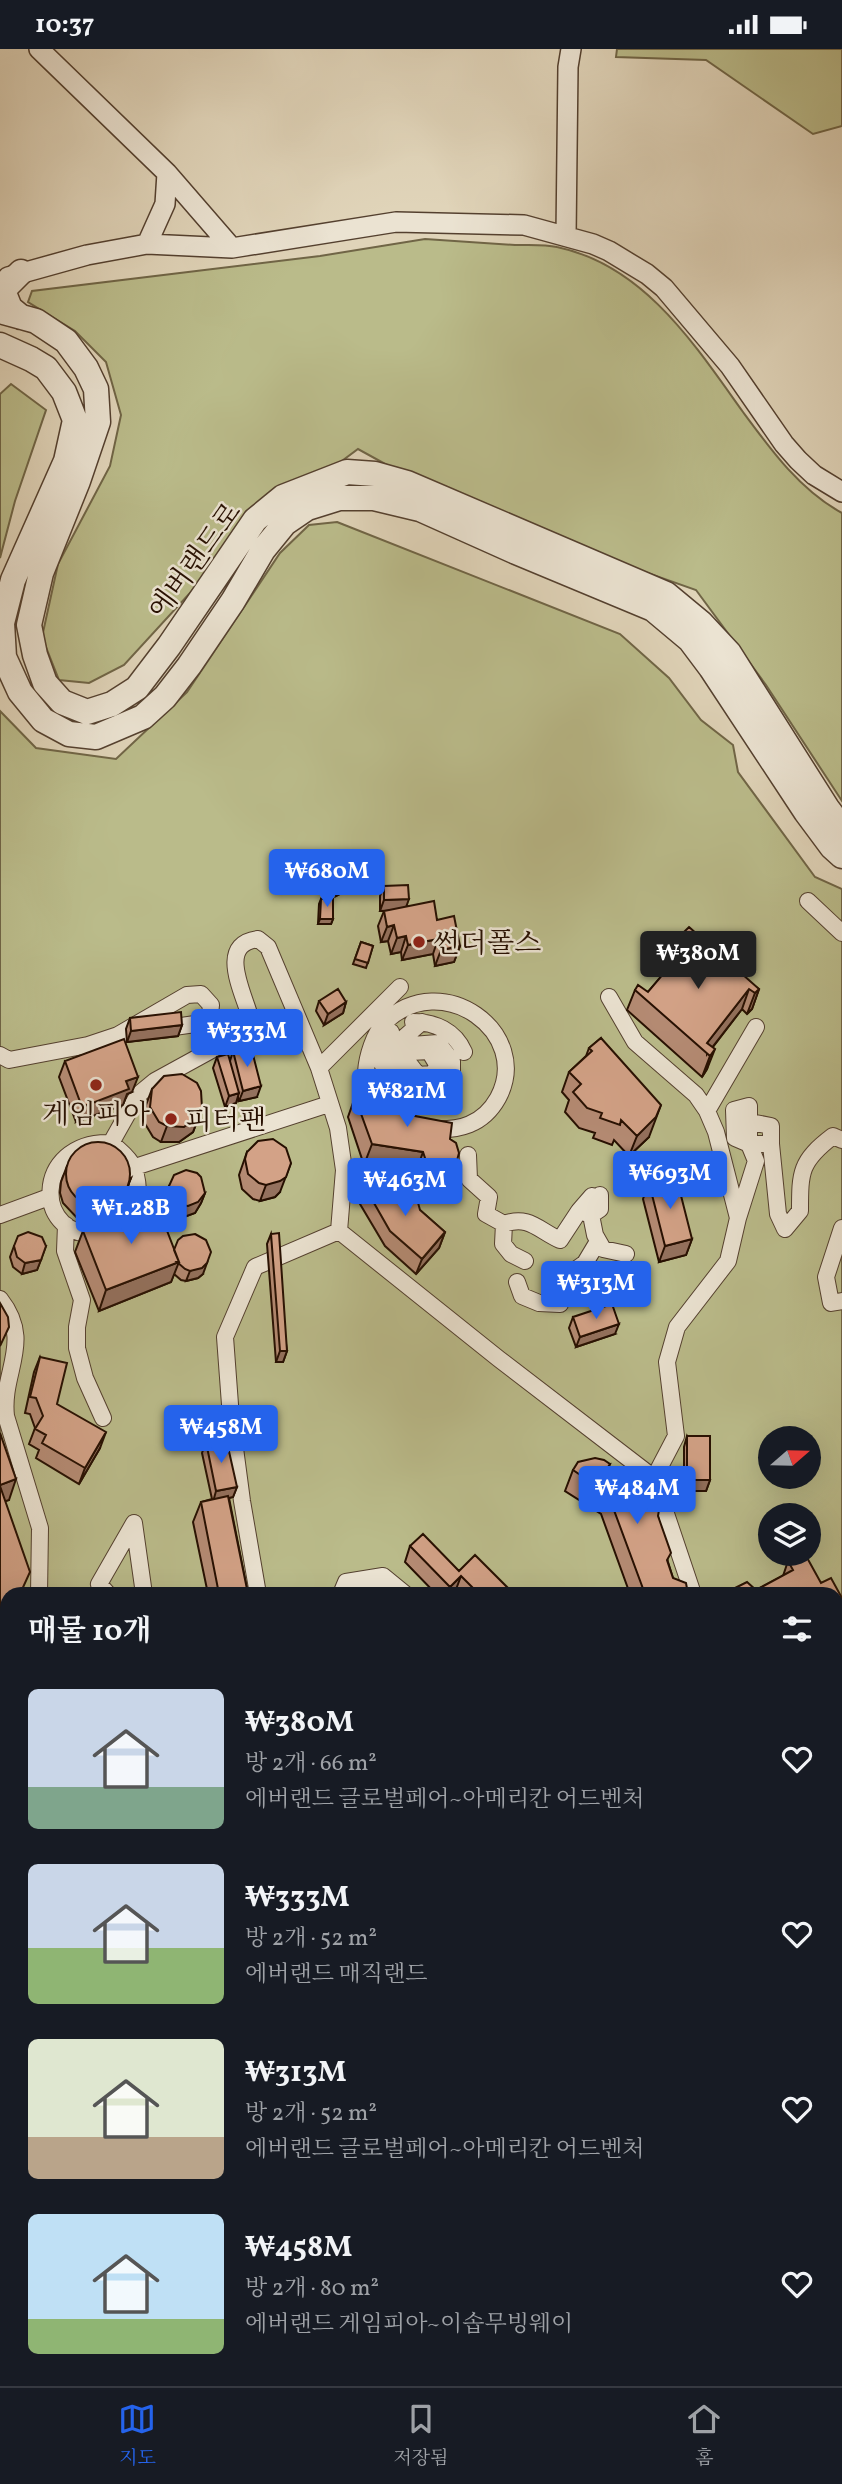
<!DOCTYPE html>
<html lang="ko">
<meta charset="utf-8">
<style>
body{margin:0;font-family:Vollkorn,"Noto Serif KR",serif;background:#242831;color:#f1f3f6;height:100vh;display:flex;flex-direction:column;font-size:26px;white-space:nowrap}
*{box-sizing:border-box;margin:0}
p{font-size:23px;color:#9ea1a6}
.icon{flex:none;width:38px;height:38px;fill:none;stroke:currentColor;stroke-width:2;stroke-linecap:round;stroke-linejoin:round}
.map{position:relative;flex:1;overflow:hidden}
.details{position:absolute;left:0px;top:1538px;width:844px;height:800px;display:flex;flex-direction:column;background:#171b24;border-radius:21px 21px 0 0;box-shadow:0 7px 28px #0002}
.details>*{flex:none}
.needle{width:46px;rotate:70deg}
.controls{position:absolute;left:758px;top:1377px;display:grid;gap:14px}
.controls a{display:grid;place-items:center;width:63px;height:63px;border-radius:50%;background:#171b24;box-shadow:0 7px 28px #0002;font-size:35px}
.price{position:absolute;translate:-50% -60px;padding:0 16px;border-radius:7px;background:#2563eb;color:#fff;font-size:23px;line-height:46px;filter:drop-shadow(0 2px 4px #0008)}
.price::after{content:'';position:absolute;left:50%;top:42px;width:21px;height:16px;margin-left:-10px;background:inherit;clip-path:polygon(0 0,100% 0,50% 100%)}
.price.selected{background:#222;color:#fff}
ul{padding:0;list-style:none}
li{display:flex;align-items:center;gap:21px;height:175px;padding:0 28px}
li span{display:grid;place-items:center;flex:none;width:196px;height:140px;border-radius:10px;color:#555}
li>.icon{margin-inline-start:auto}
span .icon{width:84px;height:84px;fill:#fffc;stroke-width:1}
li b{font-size:30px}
h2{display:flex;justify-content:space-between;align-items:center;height:84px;padding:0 28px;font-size:30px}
.status{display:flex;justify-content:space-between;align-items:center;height:49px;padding:0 35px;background:#171b24;direction:ltr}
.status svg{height:19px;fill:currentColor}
.menu{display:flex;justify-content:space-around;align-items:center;height:98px;border-top:2px solid #363941;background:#171b24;font-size:19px;color:#9ea1a6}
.menu a{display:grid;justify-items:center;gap:4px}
.menu .selected{color:#2563eb}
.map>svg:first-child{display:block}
</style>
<div class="status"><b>10:37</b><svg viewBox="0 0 49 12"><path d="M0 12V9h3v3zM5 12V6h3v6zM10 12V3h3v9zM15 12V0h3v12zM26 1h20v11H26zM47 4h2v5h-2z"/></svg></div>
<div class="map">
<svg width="842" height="2337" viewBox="0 0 842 2337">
<rect width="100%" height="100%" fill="#e0d4b9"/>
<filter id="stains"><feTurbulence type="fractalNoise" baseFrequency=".00286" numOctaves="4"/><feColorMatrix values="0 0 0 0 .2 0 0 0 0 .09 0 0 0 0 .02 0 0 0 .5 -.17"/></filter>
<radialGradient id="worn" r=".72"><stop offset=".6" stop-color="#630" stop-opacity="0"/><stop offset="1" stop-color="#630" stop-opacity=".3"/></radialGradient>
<path fill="#babb8a" stroke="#706546" stroke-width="2" fill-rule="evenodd" d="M617,0H842V77L813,85L706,11L616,8Z
M425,190C455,192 485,194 515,196C528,196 544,195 557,198C644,216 695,296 743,363C771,401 800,441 842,464V752L766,636L696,541L467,460L358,400L244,485L124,616L89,634L59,631L42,588L58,515L110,417L121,366L106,313L75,282L28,253L32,242L320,207Z
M11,335L46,361L15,452L0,509V345Z
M337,473L620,585L669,629L701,671L733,696L738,723L815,828L842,840V2337H0V662L36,699L116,710L187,643L280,504L309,476ZM770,1390H808V1428H770ZM770,1466H808V1505H770ZM7,1545H836V2331H7Z"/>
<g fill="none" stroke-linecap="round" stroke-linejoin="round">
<defs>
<path id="pedestrian" d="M808,852L842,884
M609,948L635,993L696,1046L707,1062L716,1083L738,1169L728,1212L677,1278L667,1313L676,1387L654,1429L693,1545
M413,973C435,973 455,982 464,1003
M422,973L400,992L393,1006L401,1029L412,1032L427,1031
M391,983L380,1011L395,1039L407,1045L440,1044L452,1030V1012L438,994L412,996L407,1012L418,1026L432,1025L438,1017L429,1002L410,1003
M0,1006L9,1011L88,996L118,986L202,974L210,966L211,956L201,945L187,946L118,986
M319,1019L400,938
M374,1049C371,1041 366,1031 366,1023C367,1007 374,985 385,973C442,918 533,984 498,1049C483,1076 459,1082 430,1080
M707,1062L756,978
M771,1095L778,1165L785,1180L800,1162C800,1123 800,1112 833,1087L842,1091
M468,1106L469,1130L489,1148L486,1165L504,1175C529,1166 538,1181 560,1191L579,1162
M135,1118L329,1055
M592,1147L579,1162L591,1166L600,1160V1146
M0,1166L49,1148
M591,1166L595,1186L603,1200L626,1205
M738,1169L756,1112L749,1095L735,1089L734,1061L749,1057V1095H771V1077L750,1073
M504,1175L503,1195L511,1205L525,1212
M66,1176L65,1202L82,1251L77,1278V1299L85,1329L103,1369
M122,1176C126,1173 132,1169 135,1165C139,1158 138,1149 138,1142C137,1117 130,1109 111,1094L138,1046L155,1032L237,987L250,968C243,942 217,895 258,890L268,898L319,1019L338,1079L344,1121L339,1182
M842,1179L826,1228L831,1254L842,1252
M339,1182L499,1310L654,1429
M101,1184C33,1194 31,1091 111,1094
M578,1219L585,1214L597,1194
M517,1233L522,1247L539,1254L560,1255
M0,1250C34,1293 1,1322 6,1367L40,1479L39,1545
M108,1545L99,1535L134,1474L144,1545
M258,1545L242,1452L231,1369L225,1288L255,1218L339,1182
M341,1545L346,1533L383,1527
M374,1545L383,1527L405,1545
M7,1661L2,1675L7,1717
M836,1753L842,1757
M0,1929L7,1926
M0,1972L6,2000L0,2018
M836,2101L842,2108
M0,2121L7,2129
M836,2158L842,2154
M178,2331L180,2336
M304,2331V2337
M441,2331L458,2337
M70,2337L73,2331
M389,2337L399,2331
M551,2337L555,2331
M566,2337L579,2331"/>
<path id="minor" d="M39,0L167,124L232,199
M566,187L568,18L571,0
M147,195L165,155L167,124
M8,228L87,206L147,195L232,199L396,173L524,176L593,195L609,202L647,225L664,239L730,317L784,395L798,411L814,426L842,443"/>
<path id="tertiary" d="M21,223L6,238L4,244L10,259L21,268
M0,262L36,272L66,292L86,319L96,340L98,373L78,432L41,524L29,576L35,606L45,634L62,653L87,663L112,655L137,639L169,597L255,471L283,448L347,423L375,425L407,434L666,545L701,574L729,604L827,759L842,779
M0,296L31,310L46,319L64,343L75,371L66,412L13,531L2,574L4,608L20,643L43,671L69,685L96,688L143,668L165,648L189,617L233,552L263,501L285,474L307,459L339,449H374L420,460L516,503L653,560L690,591L711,619L806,763L832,798L842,807"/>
</defs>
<use href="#pedestrian" stroke="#54402f" stroke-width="18"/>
<use href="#minor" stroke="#54402f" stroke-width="22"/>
<use href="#tertiary" stroke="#54402f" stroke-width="27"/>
<use href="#pedestrian" stroke="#ebe3d2" stroke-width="16"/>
<use href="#minor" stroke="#ebe3d2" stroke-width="19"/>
<use href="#tertiary" stroke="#ebe3d2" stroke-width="24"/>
</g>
<path fill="#b58b74" stroke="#260f01" stroke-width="2" d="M334,834L353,838L336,847L332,839Z
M384,837L407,857L437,871L460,897L454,913L435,917L433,905L402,911L401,903L391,905L388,892L381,893L378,877L384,862H380V847Z
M321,850L333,870L331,875H318L319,855Z
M683,884L759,940L752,960L747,965L742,960L713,998L707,1020L702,1028L627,961L635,941L648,943L679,907L676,905Z
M361,893L373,897L366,919L353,915Z
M319,952L346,953L343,964L324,976L316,962Z
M130,969L182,976L178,987L127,993L126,980Z
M601,989L649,1088L629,1107L614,1091L612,1096L593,1089L595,1084L579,1079L565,1063L569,1051L562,1043L569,1023L586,1007L589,999Z
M233,1002L257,1048L239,1052L238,1048L236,1054L225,1058L213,1019L217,1008L230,1012Z
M65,1012L132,1043L127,1045L123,1056L76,1073L59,1028Z
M152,1040L202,1059L193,1083L179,1093H161L153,1088L144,1073L146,1056Z
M355,1048L415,1067L450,1090L448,1135L432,1143L419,1133L416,1123L364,1116L348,1068Z
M247,1103L280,1143L275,1148L260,1152L253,1150L242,1140L239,1126Z
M67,1117L131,1129L117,1164L108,1170L88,1174L78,1170L63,1154L60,1144L61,1133Z
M366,1134L420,1161L445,1183L439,1199L416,1225L385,1197L360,1155L361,1149Z
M649,1134L692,1190L686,1206L659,1213L643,1150Z
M169,1137L205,1144L201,1154L195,1164L184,1168L178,1167L168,1160L165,1148Z
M83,1182L174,1201L203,1225L198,1229L186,1232L181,1231L174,1225L171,1233L99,1262L75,1203Z
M271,1185L287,1302L283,1313H276L267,1195Z
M14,1197H46L37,1221L22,1225L13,1218L10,1208Z
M573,1268L615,1285L576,1298L569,1279Z
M40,1308L57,1355L100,1399L79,1435L36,1409L39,1401L29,1395L35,1379L30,1365L25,1364L34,1323Z
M0,1384L9,1451L5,1452L7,1578L0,1593Z
M687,1387L710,1431L706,1442H684V1398Z
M206,1393L237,1438L233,1448L229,1449L248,1545H208L193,1473L201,1453L212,1450L202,1404Z
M610,1415L607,1422L658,1467L668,1513L673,1529L688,1545H630L601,1465L565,1442L573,1421Z
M410,1497L459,1522L514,1545H458L455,1543L453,1545H436L405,1513Z
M788,1512L821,1534L756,1541L783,1527Z
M842,1667V1704L836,1699L837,1673Z
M836,1802L842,1805V1916L836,1912Z
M7,2156V2234L0,2214V2159Z
M117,2331H141L139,2335L143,2337H118Z"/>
<path fill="#94715e" stroke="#260f01" stroke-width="2" d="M355,832L353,838L336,847L338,842Z
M409,850L405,861L380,862L384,851Z
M320,870H333L331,875H318Z
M394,876L388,892L381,893L387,878Z
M406,887L401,903L391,905L397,889Z
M438,890L433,905L402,911L408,896Z
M460,897L454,913L435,917L441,901Z
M749,940L742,960L707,1005V994Z
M759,940L752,960L747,965L755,944Z
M346,953L343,964L324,976L328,965Z
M182,976L178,987L127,993L131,982Z
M715,1000L707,1020L702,1028L710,1007Z
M138,1028L132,1043L127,1045L123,1056L76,1073L82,1058L126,1032Z
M261,1037L257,1048L239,1052L243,1042Z
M239,1044L236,1054L225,1058L229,1047Z
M661,1056L649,1088L629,1107L637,1087Z
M202,1059L193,1083L179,1093H161L167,1077Z
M372,1095L423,1103L416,1123L364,1116Z
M291,1114L280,1143L275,1148L260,1152L266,1136Z
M456,1115L448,1135L432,1143L440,1122Z
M131,1129L117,1164L108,1170L88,1174L94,1158Z
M205,1144L201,1154L195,1164L184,1168L178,1167L181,1156Z
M445,1183L439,1199L416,1225L422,1210Z
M692,1190L686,1206L659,1213L665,1197Z
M41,1211L37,1221L22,1225L25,1214Z
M179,1213L171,1233L99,1262L106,1241Z
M207,1214L203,1225L198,1229L186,1232L190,1222Z
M619,1275L615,1285L576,1298L580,1288Z
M280,1302H287L283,1313H276Z
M106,1383L100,1399L79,1435L85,1419Z
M16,1430L9,1451L0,1454V1436Z
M687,1431H710L706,1442H684Z
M237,1438L233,1448L213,1453L216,1442Z
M461,1527L455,1543L453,1545H447L450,1538Z
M7,1574V1578L0,1593V1591Z
M842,1647V1663L836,1666V1649Z
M7,1854V1872L0,1874V1857Z
M7,2320V2329L0,2332V2322Z"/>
<path fill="#d3a287" stroke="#260f01" stroke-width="2" d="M350,825L355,832L338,842L334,834Z
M408,836L409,850L384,851V837Z
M321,850H333V870H320Z
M434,852L437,871L454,867L460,897L441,901L438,890L408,896L406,887L397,889L394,876L387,878L384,862Z
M689,878L759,940L755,944L749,940L707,994L715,1000L710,1007L635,941L638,936L648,943L692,891L683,884Z
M361,893L373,897L368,914L355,910Z
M338,940L346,953L328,965L319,952Z
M181,963L182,976L131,982L130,969Z
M601,989L661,1056L656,1068L637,1087L621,1071L620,1076L600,1069L602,1064L587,1059L573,1043L581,1035L569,1023L592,1002L589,999Z
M124,990L138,1028L126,1032L129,1040L82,1058L65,1012Z
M251,998L261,1037L243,1042L233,1002Z
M228,1005L239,1044L229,1047L217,1008Z
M182,1025L197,1034L201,1042L202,1059L198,1067L184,1078L167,1077L159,1073L150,1058L152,1040L164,1027Z
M381,1038L415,1067L452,1074L450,1090L456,1094L459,1104L456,1115L440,1122L426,1112L423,1103L372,1095L355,1048Z
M273,1090L286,1099L291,1114L286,1128L280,1132L266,1136L259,1134L248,1125L245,1110L247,1103L258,1092Z
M66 1125a32 32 0 1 1 64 0a32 32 0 1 1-64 0Z
M186,1121L197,1124L201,1128L205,1144L198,1153L188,1157L181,1156L172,1149L169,1137L174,1126Z
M676,1127L692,1190L665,1197L649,1134Z
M366,1134L405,1139L417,1150L420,1161L445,1183L422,1210L390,1182L366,1140Z
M156,1153L179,1213L106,1241L83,1182Z
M28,1183L42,1188L46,1197L41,1211L25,1214L17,1208L14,1197L18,1187Z
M279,1184L287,1302H280L271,1185Z
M195,1185L206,1191L211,1203L207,1214L202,1219L190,1222L185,1220L177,1213H179L174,1201L178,1191L183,1187Z
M0,1254L8,1268L9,1278L0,1297Z
M612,1255L619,1275L580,1288L573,1268Z
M40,1308L67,1314L57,1355L106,1383L85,1419L42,1394L46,1386L35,1380L43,1367L36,1349L30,1348Z
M0,1384L16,1430L0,1436Z
M687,1387H710V1431H687Z
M226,1389L237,1438L216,1442L206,1393Z
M595,1409L604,1411L610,1415L606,1421L619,1429L629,1427L647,1434L657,1447L660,1455L658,1467L671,1504L667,1511L673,1529L686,1534L688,1545H652L651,1543L645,1545L608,1445L573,1421L578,1413Z
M0,1437L30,1523L20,1545H7V1574L3,1582L0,1580Z
M228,1447L248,1545H219L201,1453Z
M423,1485L459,1522L475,1506L514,1545H479L461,1527L450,1538L410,1497Z
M802,1505H805L821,1534L831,1529L842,1549V1647L836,1649V1545H723L747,1533L756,1541L793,1521L788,1512Z
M377,1542L378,1545H364Z
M842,1667V1677L837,1673Z
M836,1802L842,1805V1890L836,1885Z
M7,1816V1854L0,1857V1819Z
M7,2156V2202L0,2182V2159Z
M0,2286H1L4,2294L7,2293V2320L0,2322Z
M123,2331H140L138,2335L143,2337H124Z
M582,2331H664L663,2337H574Z"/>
<g fill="#8f2418" stroke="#ebe3d2" stroke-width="2.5">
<circle cx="419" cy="893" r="7"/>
<circle cx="96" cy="1036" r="7"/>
<circle cx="171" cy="1070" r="7"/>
</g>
<g text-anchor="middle" stroke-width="5" stroke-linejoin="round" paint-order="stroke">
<g font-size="28" fill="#260f01" stroke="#ebe3d2">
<text transform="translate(194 511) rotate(-54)" y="10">에버랜드로</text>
</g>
<g font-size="28" fill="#260f01" stroke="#ebe3d2" text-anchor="start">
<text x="433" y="903">썬더폴스</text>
<text x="96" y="1074" text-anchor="middle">게임피아</text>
<text x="185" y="1080">피터팬</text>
</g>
</g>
<rect width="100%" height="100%" filter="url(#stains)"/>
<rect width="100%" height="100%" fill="url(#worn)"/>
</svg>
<div class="controls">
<a><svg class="needle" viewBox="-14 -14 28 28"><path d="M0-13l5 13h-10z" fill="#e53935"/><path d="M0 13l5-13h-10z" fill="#9ea1a6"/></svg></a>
<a><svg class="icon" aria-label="layers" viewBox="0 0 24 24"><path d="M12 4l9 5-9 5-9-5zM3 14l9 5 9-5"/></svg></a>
</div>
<b class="price" style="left:327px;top:860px">₩680M</b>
<b class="price selected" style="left:698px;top:942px">₩380M</b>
<b class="price" style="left:247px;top:1020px">₩333M</b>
<b class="price" style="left:407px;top:1080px">₩821M</b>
<b class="price" style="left:670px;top:1162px">₩693M</b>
<b class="price" style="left:405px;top:1169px">₩463M</b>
<b class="price" style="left:131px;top:1197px">₩1.28B</b>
<b class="price" style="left:596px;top:1272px">₩313M</b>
<b class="price" style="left:221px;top:1416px">₩458M</b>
<b class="price" style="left:637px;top:1477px">₩484M</b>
<section class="details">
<h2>매물 10개<svg class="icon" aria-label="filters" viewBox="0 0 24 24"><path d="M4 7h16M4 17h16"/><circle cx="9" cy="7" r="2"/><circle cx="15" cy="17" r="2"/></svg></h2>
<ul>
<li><span style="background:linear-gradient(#c9d6e8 70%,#7fa58c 0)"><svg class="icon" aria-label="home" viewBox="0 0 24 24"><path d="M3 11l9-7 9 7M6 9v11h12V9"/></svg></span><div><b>₩380M</b><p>방 2개 · 66 m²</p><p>에버랜드 글로벌페어~아메리칸 어드벤처</p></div><svg class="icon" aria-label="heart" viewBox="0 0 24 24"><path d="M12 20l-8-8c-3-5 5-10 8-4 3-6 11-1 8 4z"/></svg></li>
<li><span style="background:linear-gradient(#c9d6e8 60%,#8fb573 0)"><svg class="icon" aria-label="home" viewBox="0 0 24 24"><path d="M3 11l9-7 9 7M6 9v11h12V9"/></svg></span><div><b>₩333M</b><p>방 2개 · 52 m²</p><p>에버랜드 매직랜드</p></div><svg class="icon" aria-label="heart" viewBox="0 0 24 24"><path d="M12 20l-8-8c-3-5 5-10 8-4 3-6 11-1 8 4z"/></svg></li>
<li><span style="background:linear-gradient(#dfe7d0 70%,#b9a48a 0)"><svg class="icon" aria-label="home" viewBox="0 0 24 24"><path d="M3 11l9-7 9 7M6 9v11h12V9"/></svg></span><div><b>₩313M</b><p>방 2개 · 52 m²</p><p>에버랜드 글로벌페어~아메리칸 어드벤처</p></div><svg class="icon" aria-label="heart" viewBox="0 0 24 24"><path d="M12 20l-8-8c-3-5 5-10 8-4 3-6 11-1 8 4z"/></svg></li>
<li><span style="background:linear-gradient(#bfe0f5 75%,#8fb573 0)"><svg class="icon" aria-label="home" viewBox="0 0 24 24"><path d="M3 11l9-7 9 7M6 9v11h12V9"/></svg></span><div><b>₩458M</b><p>방 2개 · 80 m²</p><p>에버랜드 게임피아~이솝무빙웨이</p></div><svg class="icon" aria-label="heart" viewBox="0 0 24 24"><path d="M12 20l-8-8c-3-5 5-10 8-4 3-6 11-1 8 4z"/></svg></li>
</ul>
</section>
</div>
<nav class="menu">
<a class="selected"><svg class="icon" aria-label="map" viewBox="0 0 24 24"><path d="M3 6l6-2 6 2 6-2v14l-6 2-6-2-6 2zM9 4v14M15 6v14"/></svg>지도</a>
<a><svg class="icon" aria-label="saved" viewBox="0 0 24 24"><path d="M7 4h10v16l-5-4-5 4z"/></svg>저장됨</a>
<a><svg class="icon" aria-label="home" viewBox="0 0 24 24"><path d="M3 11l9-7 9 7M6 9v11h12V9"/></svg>홈</a>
</nav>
